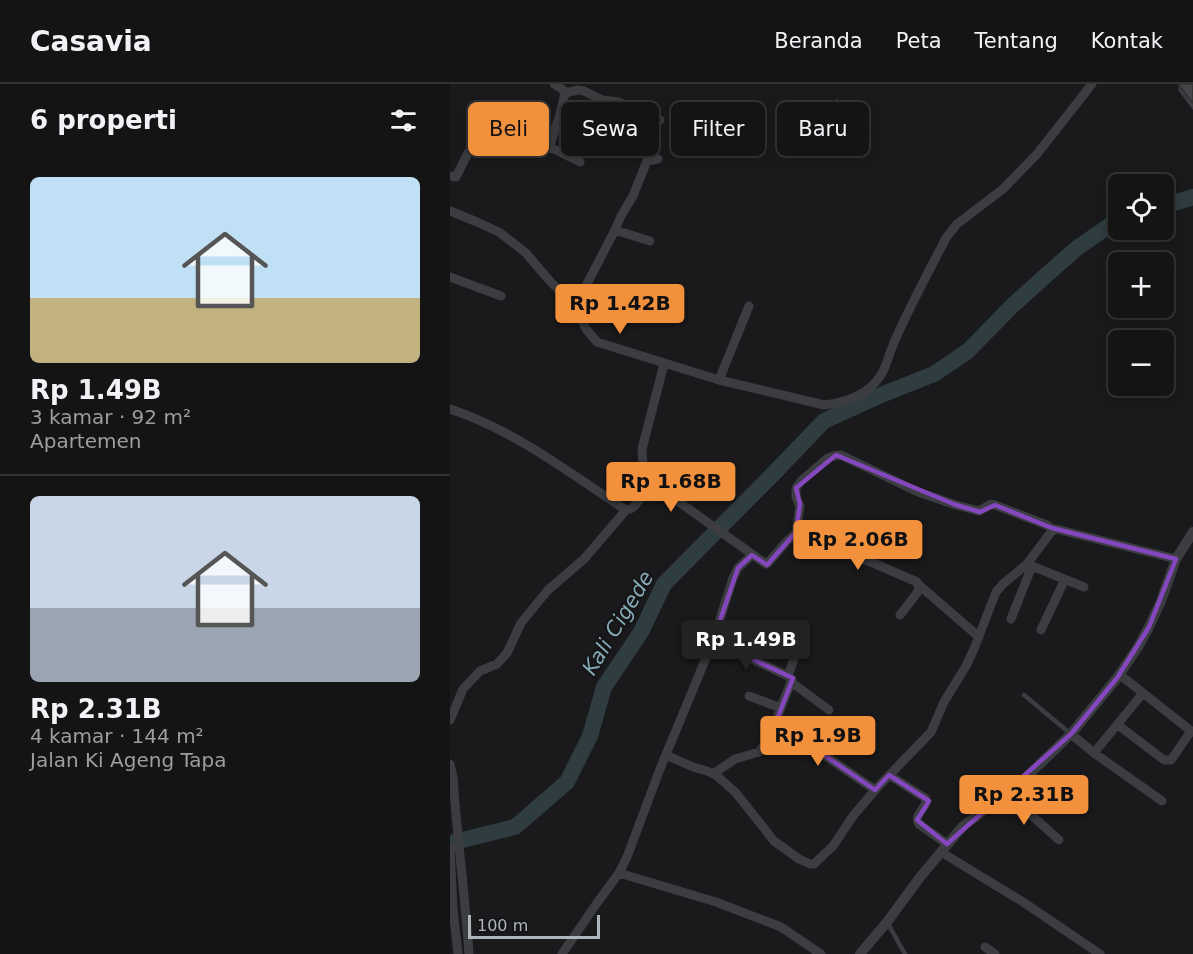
<!DOCTYPE html>
<html lang="id">
<meta charset="utf-8">
<style>
body{margin:0;font-family:"DejaVu Sans",sans-serif;background:#1d1d1e;color:#f1f3f6;height:100vh;display:flex;flex-direction:column;font-size:22px;white-space:nowrap}
*{box-sizing:border-box;margin:0}
p{font-size:20px;color:#9d9ea0}
.icon{flex:none;width:33px;height:33px;fill:none;stroke:currentColor;stroke-width:2;stroke-linecap:round;stroke-linejoin:round}
.map{position:relative;flex:1;overflow:hidden}
.details{display:flex;flex-direction:column;background:#141415;width:450px}
.details>*{flex:none}
.guide{position:absolute;left:18px;top:18px;width:570px;height:54px;display:flex;gap:12px}
.buttons{position:absolute;left:658px;top:90px;display:grid;gap:12px}
.buttons a{display:grid;place-items:center;width:66px;height:66px;border-radius:9px;background:#141415;box-shadow:0 3px 15px #0003,0 0 0 2px #333334;font-size:30px}
.scale{position:absolute;left:18px;bottom:15px;width:132px;box-sizing:border-box;padding-left:6px;border:3px solid #adb4bc;border-top:0;font-size:16px;line-height:21px;white-space:nowrap;color:#adb4bc;-webkit-text-stroke:4px #151517;paint-order:stroke}
.price{position:absolute;translate:-50% -51px;padding:0 14px;border-radius:6px;background:#f3903c;color:#111;font-size:20px;line-height:39px;filter:drop-shadow(0 2px 3px #0008)}
.price::after{content:'';position:absolute;left:50%;top:36px;width:18px;height:14px;margin-left:-9px;background:inherit;clip-path:polygon(0 0,100% 0,50% 100%)}
.price.on{background:#222;color:#fff}
ul{padding:0;list-style:none}
li{display:grid;align-content:center;gap:12px;height:318px;padding:0 30px}
li+li{border-top:2px solid #333334}
li span{display:grid;place-items:center;height:186px;border-radius:9px;color:#555}
li>.icon{margin-inline-start:auto}
span .icon{width:108px;height:108px;fill:#fffc;stroke-width:1}
li b{font-size:26px}
h2{display:flex;justify-content:space-between;align-items:center;height:72px;padding:0 30px;font-size:26px}
.pill{padding:0 21px;border-radius:9px;background:#141415;box-shadow:0 3px 15px #0003,0 0 0 2px #333334;font-size:21px;line-height:54px}
.pill.on{background:#f3903c;color:#111}
header{display:flex;align-items:center;gap:36px;box-sizing:border-box;height:84px;padding:0 30px;background:#141415;border-bottom:2px solid #333334}
header strong{font-size:28px}
nav{display:flex;gap:33px;margin-inline-start:auto;font-size:21px}
main{display:flex;flex:1;min-height:0}
.map>svg:first-child{display:block}
</style>
<header>
<strong>Casavia</strong>
<nav><a>Beranda</a><a>Peta</a><a>Tentang</a><a>Kontak</a></nav>
</header>
<main>
<section class="details">
<h2>6 properti<svg class="icon" aria-label="filters" viewBox="0 0 24 24"><path d="M4 7h16M4 17h16"/><circle cx="9" cy="7" r="2"/><circle cx="15" cy="17" r="2"/></svg></h2>
<ul>
<li><span style="background:linear-gradient(#bfe0f5 65%,#c2b280 0)"><svg class="icon" aria-label="home" viewBox="0 0 24 24"><path d="M3 11l9-7 9 7M6 9v11h12V9"/></svg></span><div><b>Rp 1.49B</b><p>3 kamar · 92 m²</p><p>Apartemen</p></div></li>
<li><span style="background:linear-gradient(#c9d6e8 60%,#9aa5b1 0)"><svg class="icon" aria-label="home" viewBox="0 0 24 24"><path d="M3 11l9-7 9 7M6 9v11h12V9"/></svg></span><div><b>Rp 2.31B</b><p>4 kamar · 144 m²</p><p>Jalan Ki Ageng Tapa</p></div></li>
</ul>
</section>
<div class="map">
<svg width="743" height="870" viewBox="0 0 743 870">
<rect width="100%" height="100%" fill="#1a1a1c"/>
<g fill="none" stroke-linecap="round" stroke-linejoin="round">
<path stroke="#2f3d41" stroke-width="16" d="M714,122L743,113
M0,759L65,743L117,698L140,652L154,603L191,548L214,500L326,387L374,337L431,311L484,290L518,267L562,222L594,193L627,164L669,135"/>
<path stroke="#3b3d41" stroke-width="4.5" d="M574,611L621,650
M437,838L455,870"/>
<path stroke="#3b3d41" stroke-width="9" d="M115,9L128,6L134,7L152,16L168,18L210,36
M99,64L110,30L115,9L112,5L104,0
M0,92L6,93L18,69L37,46L106,66L130,78
M0,127L27,138L49,148L76,169L98,195L125,223L136,245L147,258L269,296L374,321C392,319 411,313 424,300C437,287 438,270 446,254C461,220 479,187 496,154L507,140L553,105L587,70L642,0
M165,146L171,132L183,112L197,77L208,75
M0,193L51,212
M125,223L165,146L200,157
M214,280L192,365L193,381L197,398L229,418L316,480L318,479L336,458L346,449L350,422L346,413V404L351,397L378,374L383,372L391,371L468,408L506,421L529,427L541,420L545,421L597,441L604,446
M269,296L299,222
M0,325C64,346 120,389 176,426C188,425 192,409 197,398
M346,449L421,478L467,498L469,504L467,509L450,531
M577,480L634,503
M469,501L529,553
M561,535L582,482
M591,546L615,495
M263,557L295,570L306,577L338,592
M306,577L320,541
M341,598L379,626
M299,612L331,624
M0,636L13,605L30,587L47,580L57,569L71,539L98,506L134,475L176,426
M326,638L425,706
M668,641L714,676H721L741,647L693,609
M621,650L644,669L712,717
M644,669L693,609L669,590
M216,671L243,683L257,687L266,691L286,709L324,757L349,775L360,780H364L383,762L403,732L425,706L481,648L494,618L516,582L524,565L546,508L553,500L577,480L601,448L606,445L726,475
M0,680L3,693C7,752 15,811 19,870
M263,690L285,675L309,668L319,654L341,598L342,596L338,592L351,554
M439,691L475,714L476,716C476,725 463,731 469,740L497,760
M557,709L609,756
M0,763L3,825L8,870
M491,768L573,818L650,870
M169,789L266,818L331,843L371,870
M535,863L545,870
M112,870L147,819L169,789L177,773L210,685L263,557L283,494L288,484L302,471"/>
<path stroke="#3b3d41" stroke-width="10" d="M410,870L437,838L471,792L513,742L568,701L621,650L667,594L688,563L699,543L711,517L726,475L743,448"/>
</g>
<path fill="#3a3c3f" d="M743,0V26L728,6L729,1Z
M396,23L394,28L383,41L374,33L375,28Z"/>
<path fill="#303133" d="M396,23L394,28L383,41L385,36Z"/>
<path fill="#444649" stroke="#303133" stroke-width="1.5" d="M731,0H743V19L729,1Z
M387,15L396,23L385,36L375,28Z"/>
<path fill="none" stroke="#8547be" stroke-width="4.5" stroke-linejoin="round" d="M386,371L506,421L530,428L545,421L602,444L726,475L699,543L667,594L621,650L497,760L467,736L479,717L439,691L425,706L326,638L343,594L263,557L288,484L302,471L317,481L346,448L350,420L346,404Z"/>
<g text-anchor="middle" stroke-width="4.5" stroke-linejoin="round" paint-order="stroke">
<g font-size="21" font-style="italic" fill="#84a9b6" stroke="#151517">
<text transform="translate(168 539) rotate(-59)" y="7">Kali Cigede</text>
</g>
</g>
</svg>
<div class="buttons">
<a><svg class="icon" aria-label="locate" viewBox="0 0 24 24"><circle cx="12" cy="12" r="6"/><path d="M12 2v4M12 18v4M2 12h4M18 12h4"/></svg></a>
<a>+</a>
<a>−</a>
</div>
<div class="scale">100 m</div>
<b class="price" style="left:170px;top:251px">Rp 1.42B</b>
<b class="price" style="left:221px;top:429px">Rp 1.68B</b>
<b class="price" style="left:408px;top:487px">Rp 2.06B</b>
<b class="price on" style="left:296px;top:587px">Rp 1.49B</b>
<b class="price" style="left:368px;top:683px">Rp 1.9B</b>
<b class="price" style="left:574px;top:742px">Rp 2.31B</b>
<div class="guide">
<a class="pill on">Beli</a>
<a class="pill">Sewa</a>
<a class="pill">Filter</a>
<a class="pill">Baru</a>
</div>
</div>
</main>
